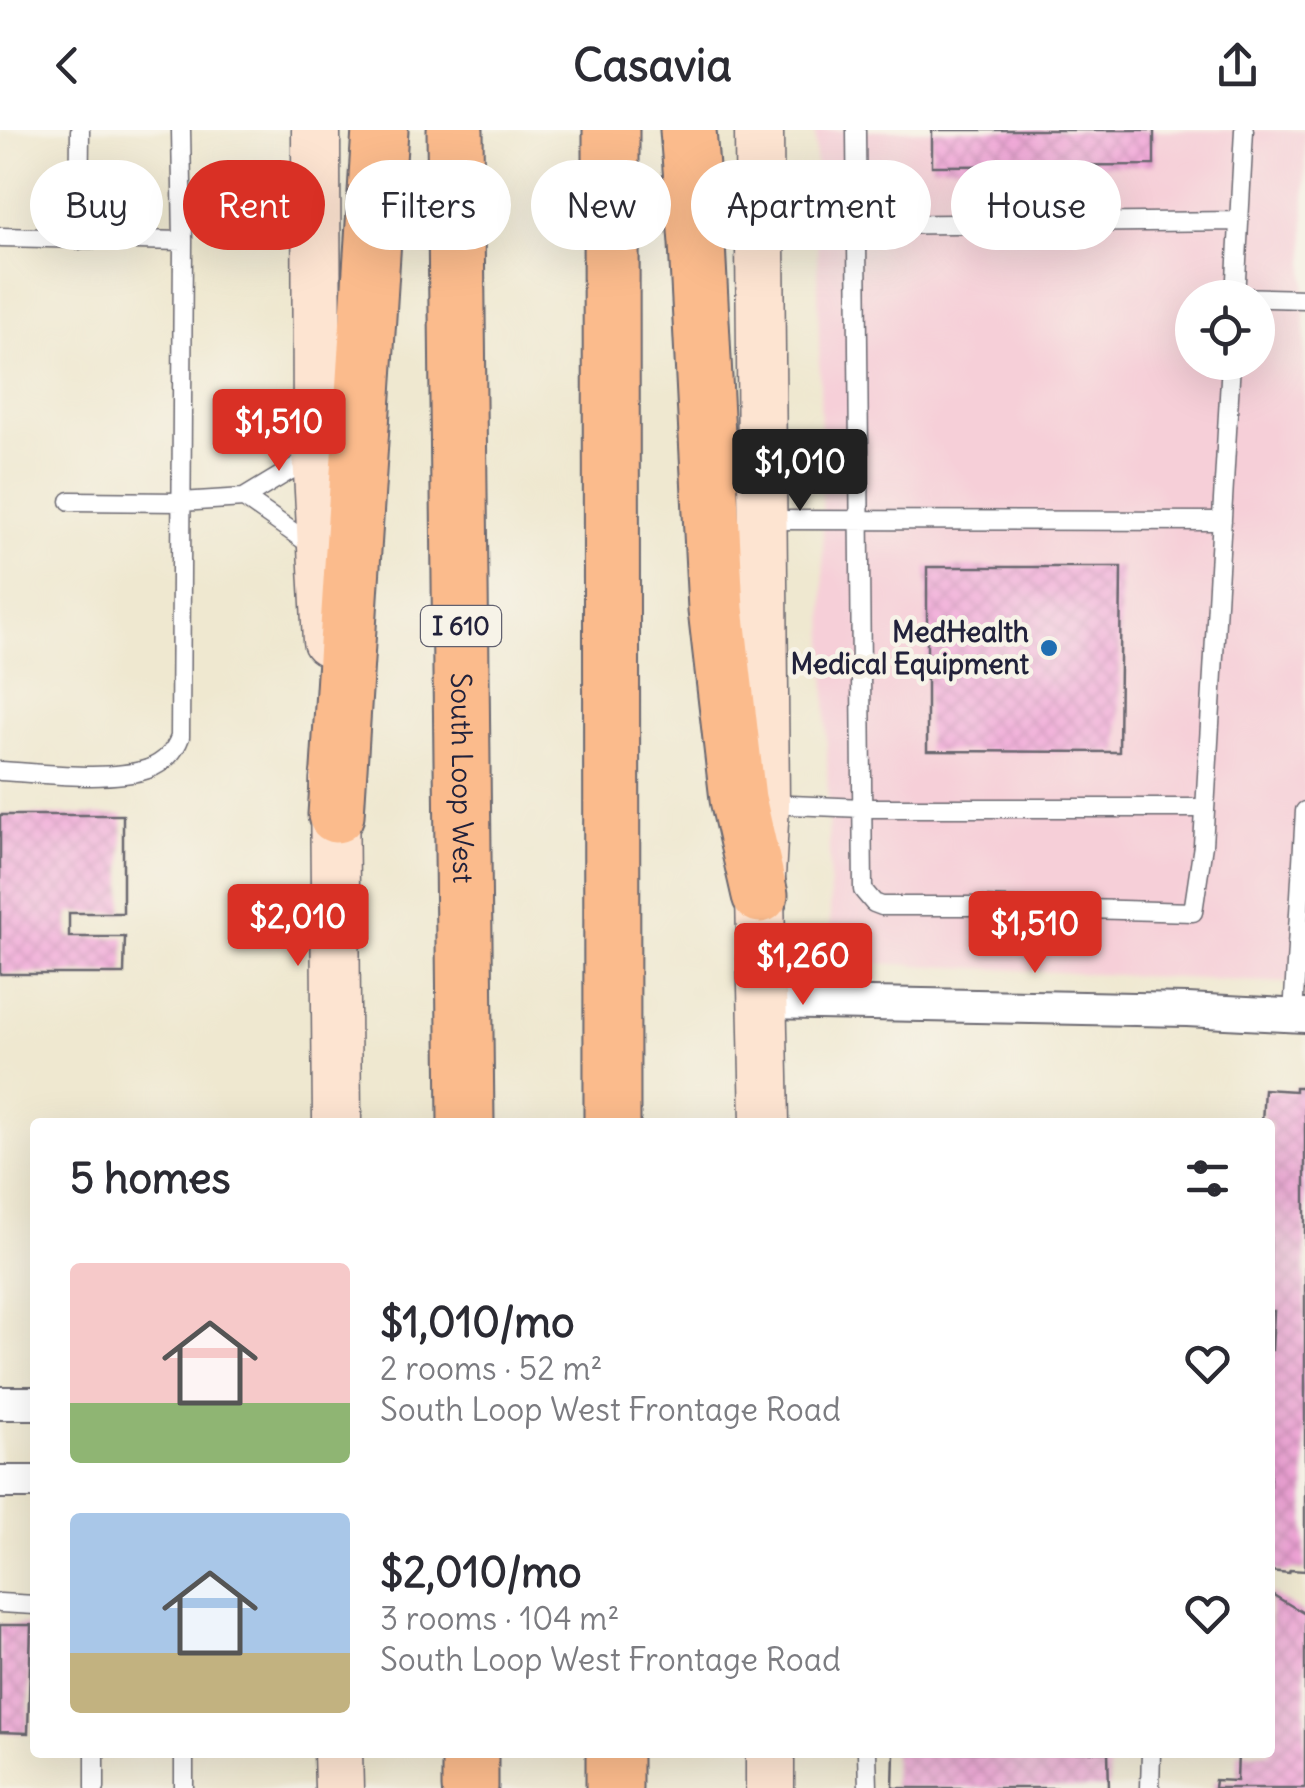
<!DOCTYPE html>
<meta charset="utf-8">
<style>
body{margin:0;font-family:Delius,sans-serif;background:#f2f2f3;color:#2b2b33;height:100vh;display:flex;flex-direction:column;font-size:38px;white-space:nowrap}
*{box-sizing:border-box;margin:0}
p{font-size:32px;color:#7c7c81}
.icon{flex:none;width:55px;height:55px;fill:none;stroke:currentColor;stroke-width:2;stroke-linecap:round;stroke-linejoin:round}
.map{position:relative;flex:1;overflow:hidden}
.panel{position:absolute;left:30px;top:988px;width:1245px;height:640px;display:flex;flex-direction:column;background:#fff;border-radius:10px;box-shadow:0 10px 40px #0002}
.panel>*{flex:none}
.guide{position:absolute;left:30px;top:30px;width:1245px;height:90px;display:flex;gap:20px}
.controls{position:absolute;left:1175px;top:150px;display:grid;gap:20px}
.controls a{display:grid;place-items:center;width:100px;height:100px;border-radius:50%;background:#fff;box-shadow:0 10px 40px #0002;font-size:50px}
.price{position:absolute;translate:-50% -85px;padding:0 22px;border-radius:10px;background:#d93025;color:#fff;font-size:32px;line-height:65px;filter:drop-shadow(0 2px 5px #0008)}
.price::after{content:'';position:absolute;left:50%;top:60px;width:30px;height:22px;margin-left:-15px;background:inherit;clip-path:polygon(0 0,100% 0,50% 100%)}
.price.current{background:#222;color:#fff}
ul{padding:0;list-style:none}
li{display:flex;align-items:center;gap:30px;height:250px;padding:0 40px}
li span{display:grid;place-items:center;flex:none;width:280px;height:200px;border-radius:10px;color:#555}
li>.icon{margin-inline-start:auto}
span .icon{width:120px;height:120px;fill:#fffc;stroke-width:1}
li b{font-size:42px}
h2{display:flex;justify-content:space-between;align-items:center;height:120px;padding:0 40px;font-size:42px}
.pill{padding:0 35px;border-radius:45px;background:#fff;box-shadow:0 10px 40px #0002;font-size:35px;line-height:90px}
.pill.current{background:#d93025;color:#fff}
header{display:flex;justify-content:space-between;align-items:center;height:130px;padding:0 40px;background:#fff;font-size:45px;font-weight:800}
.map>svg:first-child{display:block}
</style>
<header><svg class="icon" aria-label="back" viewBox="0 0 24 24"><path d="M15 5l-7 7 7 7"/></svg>Casavia<svg class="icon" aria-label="share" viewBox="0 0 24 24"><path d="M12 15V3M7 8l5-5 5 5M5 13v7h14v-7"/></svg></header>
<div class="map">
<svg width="1305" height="1658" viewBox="0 0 1305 1658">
<defs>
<pattern id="building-cross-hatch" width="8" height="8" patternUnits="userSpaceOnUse" patternTransform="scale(2.5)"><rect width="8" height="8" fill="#f1a5d8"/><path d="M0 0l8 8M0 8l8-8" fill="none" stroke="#ce8eba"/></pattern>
</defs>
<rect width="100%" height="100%" fill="#f7f3e8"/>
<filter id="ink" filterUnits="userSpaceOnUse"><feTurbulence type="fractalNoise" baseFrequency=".01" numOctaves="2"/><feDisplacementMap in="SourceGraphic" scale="20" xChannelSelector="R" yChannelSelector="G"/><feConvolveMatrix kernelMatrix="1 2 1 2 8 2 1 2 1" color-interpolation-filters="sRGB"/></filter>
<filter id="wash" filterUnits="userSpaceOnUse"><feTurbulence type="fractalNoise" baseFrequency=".0048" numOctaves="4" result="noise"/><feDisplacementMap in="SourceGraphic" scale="40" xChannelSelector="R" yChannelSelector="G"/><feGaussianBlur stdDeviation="2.25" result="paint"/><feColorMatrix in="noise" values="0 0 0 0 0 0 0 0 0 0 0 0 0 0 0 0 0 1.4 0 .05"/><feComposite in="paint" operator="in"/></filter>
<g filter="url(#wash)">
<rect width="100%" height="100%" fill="#efe8d0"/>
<path fill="#f6cfd8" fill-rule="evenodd" d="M815,0H1305V854L831,831ZM1192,168H1258V232H1192Z"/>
<g id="blocks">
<path fill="url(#building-cross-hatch)" d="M932,0H1154V35L932,36Z
M927,437H1121L1119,622L927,621Z
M0,685H123V783H69V807H125L124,844H0Z
M1295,957H1305V1441L1290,1440L1289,1443L1270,1441V1220H1272L1274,1181H1270V992H1262L1264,959L1295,961Z
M1270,1463L1305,1484V1658H1214L1215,1650L1237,1651L1238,1622H1270Z
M0,1495H31L28,1603L0,1602Z
M894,1622H1108L1109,1658H893Z"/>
</g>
</g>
<g filter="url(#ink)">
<use href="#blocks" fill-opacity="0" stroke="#6a676f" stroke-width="2.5"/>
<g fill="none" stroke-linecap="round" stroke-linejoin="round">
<defs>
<path id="lane" d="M856,0L863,760L874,773L882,776H976L1193,782L1203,715L1231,232
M760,96L1239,91
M0,107L183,111
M79,110L80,0
M1235,167L1305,169
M1235,168L1244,0
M244,368L317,419
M70,371L181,372L244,368L312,327
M767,390L1222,391
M0,641C43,643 108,652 148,639C164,633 175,621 180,607L183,111L181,0
M766,674L863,678H1205
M1293,885L1305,681
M0,1473L35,1475
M95,1622V1658
M184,1622V1658
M867,1622L868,1658
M1150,1658L1151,1622"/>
<path id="street" d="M764,872L1187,880L1305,886
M0,1273H35
M0,1352H35"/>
<path id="secondary" d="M316,0L317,324L327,511
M759,0L765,674L760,765L765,992
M334,648L337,992
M338,1622L339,1658
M770,1622V1658"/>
<g id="highway">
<path id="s1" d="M455,0L466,992"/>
<path d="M611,0L612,992"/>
<path d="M688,0L697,113L716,479L738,669L760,765"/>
<path d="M336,685L380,0"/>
<path d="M614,1622V1658"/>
<path d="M470,1658V1622"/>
</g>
</defs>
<use href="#lane" stroke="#6a676f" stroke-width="21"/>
<use href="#street" stroke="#6a676f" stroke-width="36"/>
<use href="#secondary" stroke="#6a676f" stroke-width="51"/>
<use href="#highway" stroke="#6a676f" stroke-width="59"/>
<use href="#lane" stroke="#fff" stroke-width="18"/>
<use href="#street" stroke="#fff" stroke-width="32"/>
<use href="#secondary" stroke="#fde4d1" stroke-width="48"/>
<use href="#highway" stroke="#fbbb8c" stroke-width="55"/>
</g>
</g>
<circle fill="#1f6fb2" stroke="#f7f3e8" stroke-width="4" cx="1049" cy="518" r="10"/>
<g text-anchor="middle" stroke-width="9" stroke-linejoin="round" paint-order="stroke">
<rect fill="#f7f3e8" stroke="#62616f" stroke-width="2.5" x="421" y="476" width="80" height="40" rx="8"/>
<g font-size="25" font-weight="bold" fill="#22223b">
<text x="461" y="505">I 610</text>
</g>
<g font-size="28" font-weight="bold" fill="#22223b" stroke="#f7f3e8" text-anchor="end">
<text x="1029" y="512">MedHealth<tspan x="1029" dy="32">Medical Equipment</tspan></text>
</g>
<g font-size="28" fill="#22223b" stroke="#f7f3e8">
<text dy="10" stroke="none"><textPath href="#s1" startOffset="648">South Loop West</textPath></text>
</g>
</g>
</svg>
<div class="controls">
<a><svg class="icon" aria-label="locate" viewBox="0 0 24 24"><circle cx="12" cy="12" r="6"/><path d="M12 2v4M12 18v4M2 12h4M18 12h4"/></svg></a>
</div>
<b class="price" style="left:279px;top:344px">$1,510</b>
<b class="price current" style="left:800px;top:384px">$1,010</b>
<b class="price" style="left:298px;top:839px">$2,010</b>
<b class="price" style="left:1035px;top:846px">$1,510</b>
<b class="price" style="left:803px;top:878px">$1,260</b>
<div class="guide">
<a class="pill">Buy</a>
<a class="pill current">Rent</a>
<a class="pill">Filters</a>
<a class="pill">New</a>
<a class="pill">Apartment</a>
<a class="pill">House</a>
</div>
<section class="panel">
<h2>5 homes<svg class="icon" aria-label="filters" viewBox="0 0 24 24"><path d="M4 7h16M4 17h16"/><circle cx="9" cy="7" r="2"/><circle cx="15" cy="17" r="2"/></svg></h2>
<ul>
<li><span style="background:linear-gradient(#f6c9c9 70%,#8fb573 0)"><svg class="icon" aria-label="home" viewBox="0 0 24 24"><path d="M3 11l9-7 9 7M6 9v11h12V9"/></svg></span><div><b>$1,010/mo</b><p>2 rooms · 52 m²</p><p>South Loop West Frontage Road</p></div><svg class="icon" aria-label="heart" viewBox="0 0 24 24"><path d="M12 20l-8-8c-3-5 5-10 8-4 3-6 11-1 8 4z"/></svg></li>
<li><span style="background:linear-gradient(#a9c7e8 70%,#c2b280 0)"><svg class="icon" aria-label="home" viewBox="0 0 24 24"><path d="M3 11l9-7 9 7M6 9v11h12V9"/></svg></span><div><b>$2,010/mo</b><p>3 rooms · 104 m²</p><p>South Loop West Frontage Road</p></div><svg class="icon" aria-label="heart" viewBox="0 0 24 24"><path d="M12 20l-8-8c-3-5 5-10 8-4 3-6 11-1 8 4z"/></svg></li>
</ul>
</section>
</div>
